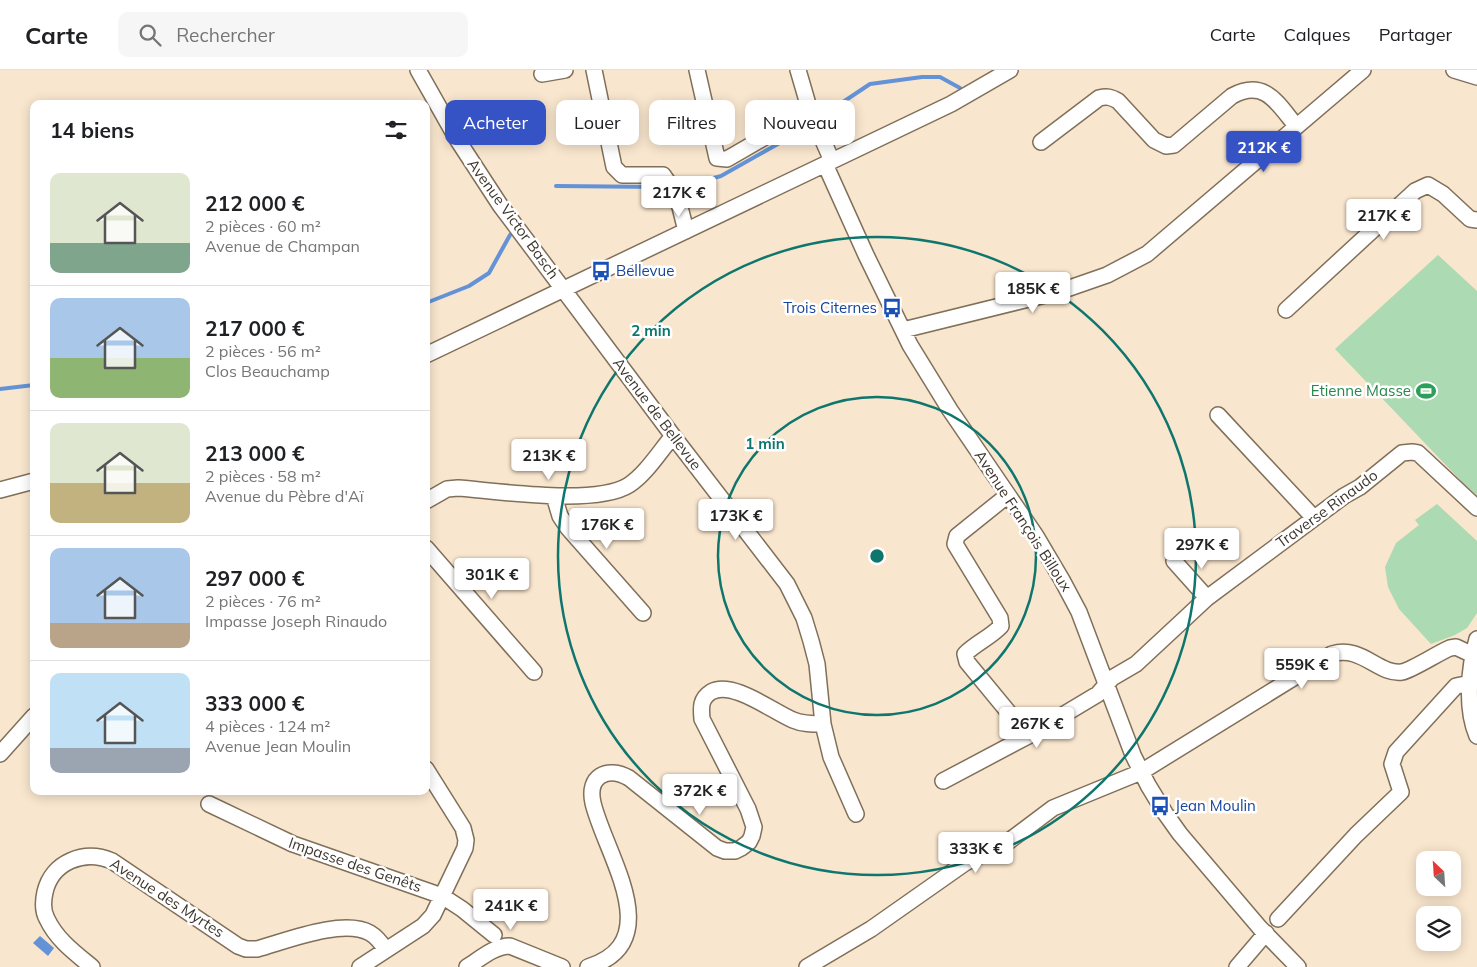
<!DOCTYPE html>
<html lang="fr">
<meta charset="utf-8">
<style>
body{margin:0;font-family:Mulish,sans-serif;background:#f6f6f6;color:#202124;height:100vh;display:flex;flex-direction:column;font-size:19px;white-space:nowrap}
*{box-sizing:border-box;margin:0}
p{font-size:16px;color:#757577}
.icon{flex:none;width:28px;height:28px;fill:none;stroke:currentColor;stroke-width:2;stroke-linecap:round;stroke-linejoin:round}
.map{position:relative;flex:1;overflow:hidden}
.panel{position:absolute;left:30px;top:30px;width:400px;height:695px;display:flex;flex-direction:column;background:#fff;border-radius:10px;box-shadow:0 2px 12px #0003}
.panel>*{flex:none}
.top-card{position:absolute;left:445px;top:30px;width:475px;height:45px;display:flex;gap:10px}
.needle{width:32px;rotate:335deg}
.tools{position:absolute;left:1416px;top:781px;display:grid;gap:10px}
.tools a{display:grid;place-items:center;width:45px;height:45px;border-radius:10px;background:#fff;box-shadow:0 2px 12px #0003;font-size:25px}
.price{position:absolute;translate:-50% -42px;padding:0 11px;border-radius:5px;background:#fff;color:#222;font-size:16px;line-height:32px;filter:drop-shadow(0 1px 2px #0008)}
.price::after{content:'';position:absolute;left:50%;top:30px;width:15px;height:11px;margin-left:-8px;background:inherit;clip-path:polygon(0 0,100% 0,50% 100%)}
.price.selected{background:#3653c5;color:#fff}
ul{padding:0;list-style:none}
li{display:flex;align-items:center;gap:15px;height:125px;padding:0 20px}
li+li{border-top:1px solid #e0e0e0}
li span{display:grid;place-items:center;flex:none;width:140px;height:100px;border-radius:10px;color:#555}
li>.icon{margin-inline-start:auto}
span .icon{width:60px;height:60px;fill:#fffc;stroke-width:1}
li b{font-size:21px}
h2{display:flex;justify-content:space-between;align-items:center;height:60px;padding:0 20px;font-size:21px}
.tag{padding:0 18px;border-radius:10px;background:#fff;box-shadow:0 2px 12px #0003;font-size:18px;line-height:45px}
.tag.selected{background:#3653c5;color:#fff}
header{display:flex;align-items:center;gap:30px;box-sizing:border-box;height:70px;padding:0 25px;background:#fff;border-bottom:1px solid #e0e0e0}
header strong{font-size:24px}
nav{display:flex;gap:28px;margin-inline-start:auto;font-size:18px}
.search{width:350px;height:45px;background:#f6f6f6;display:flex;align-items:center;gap:12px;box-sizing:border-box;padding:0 18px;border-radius:10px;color:#757577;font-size:19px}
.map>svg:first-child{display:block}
</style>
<header>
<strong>Carte</strong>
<div class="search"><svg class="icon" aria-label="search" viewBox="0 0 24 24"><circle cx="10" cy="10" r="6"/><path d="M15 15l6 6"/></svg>Rechercher</div>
<nav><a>Carte</a><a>Calques</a><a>Partager</a></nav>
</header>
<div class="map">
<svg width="1477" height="897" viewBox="0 0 1477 897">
<rect width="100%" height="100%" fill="#f9e6ce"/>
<path fill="#acdab2" d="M1438,185L1477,221V425L1462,412L1335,279Z
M1437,434L1477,471V543L1467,558L1455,565L1431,574L1399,539L1388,517L1385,497L1396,473L1419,455L1415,450Z"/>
<path fill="#6393d6" d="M40,866L54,878L48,886L33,873Z"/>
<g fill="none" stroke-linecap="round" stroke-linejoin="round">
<path stroke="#6393d6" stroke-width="4" d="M825,44L870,14L922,7H940L960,18
M556,116L660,117
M680,117L721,106L806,58
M426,233L469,216L489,203L510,165
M0,319L34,315"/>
<defs>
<path id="minor" d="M418,0L457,69L500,135L673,366L787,514L804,548L811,571L817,594L823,654L831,687L856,744
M594,0L614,97L622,105H663L677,125L686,161
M697,0L717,88L727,89L810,41
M798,0L810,41L832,91
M1454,0L1477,7
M542,4L565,0
M1041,72L1099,28C1107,26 1111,27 1118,31L1154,70L1166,76L1174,75L1232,26C1265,8 1278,34 1296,56
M825,94L866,185L910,275L950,340L1036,466L1062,510L1079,542L1133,685L1148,715L1165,743L1180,764L1260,858L1298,897
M1286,240L1415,121L1428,115L1443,124L1470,149L1477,150
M903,260L1061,221L1107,205L1147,184L1363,0
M426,285L951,34L1010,0
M1218,345L1314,448
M0,420L34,411
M1008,425L957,466L955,474L1000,548L1001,556C991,567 976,573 965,584L967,592L1028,666
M554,426L560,446L568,458L643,543
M426,431L447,419L458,418C498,421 596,436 629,415C646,404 660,381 673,366
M426,478L534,602
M1174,491L1207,528
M1477,569C1469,597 1465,638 1477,666
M0,684L34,646
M943,711L1028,666L1098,624L1112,608L1136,594L1207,528L1344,426L1360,417L1402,383L1412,382L1418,383L1477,438
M209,734L293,774L442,826L462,839L494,865
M1278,849L1356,765L1401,722L1392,694L1396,682L1456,616L1470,613
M92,897C75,883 57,870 47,849C43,842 43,831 45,822C52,792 84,779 112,791L238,876L246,879H257C286,871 343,848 370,863C377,867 382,874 386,880
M360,897L423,856L433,845L465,778L466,770L463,758L426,699
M467,897C480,889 494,876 510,876L562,897
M588,897C669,872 605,784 593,733C587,706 607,696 629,708L717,778L725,781H735L741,778L749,772L752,766L754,757L748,739L702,649C701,638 700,629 711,622C732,610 772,641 793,650C802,654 812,654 823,654
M807,897L871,859L965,793L1009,771L1053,738L1141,702L1332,584C1362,575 1378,605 1402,602C1412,600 1438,583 1450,578L1456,577L1473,585
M1237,897L1266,863"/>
</defs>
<use href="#minor" stroke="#806f59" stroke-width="18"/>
<use href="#minor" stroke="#fff" stroke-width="15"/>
</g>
<g fill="none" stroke="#0f766e" stroke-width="2.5">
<circle cx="877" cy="486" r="159"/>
<circle cx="877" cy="486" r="319"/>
</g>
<defs>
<symbol id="bus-bare" viewBox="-9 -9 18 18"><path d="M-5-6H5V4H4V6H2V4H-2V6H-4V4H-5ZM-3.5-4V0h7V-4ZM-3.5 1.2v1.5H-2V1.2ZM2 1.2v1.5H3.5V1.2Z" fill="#1a4fb4" stroke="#fff" stroke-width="2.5" paint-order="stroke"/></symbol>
<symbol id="stadium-bare" viewBox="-9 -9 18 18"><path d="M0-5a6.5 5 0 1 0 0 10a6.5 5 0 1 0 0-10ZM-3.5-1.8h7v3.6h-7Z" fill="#2e9e5b" stroke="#fff" stroke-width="2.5" paint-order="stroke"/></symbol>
</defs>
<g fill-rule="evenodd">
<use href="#bus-bare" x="587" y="187" width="28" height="28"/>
<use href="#bus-bare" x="878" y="224" width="28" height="28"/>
<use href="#stadium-bare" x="1412" y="307" width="28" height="28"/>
<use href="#bus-bare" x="1146" y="722" width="28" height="28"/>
</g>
<g text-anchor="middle" stroke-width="5" stroke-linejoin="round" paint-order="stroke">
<g font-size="15" fill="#3d352c" stroke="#fff">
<text transform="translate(513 149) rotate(54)" y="5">Avenue Victor Basch</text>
<text transform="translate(657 344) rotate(53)" y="5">Avenue de Bellevue</text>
<text transform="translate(1327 439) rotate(-36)" y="5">Traverse Rinaudo</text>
<text transform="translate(1023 451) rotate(57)" y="5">Avenue François Billoux</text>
<text transform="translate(355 795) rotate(19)" y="5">Impasse des Genêts</text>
<text transform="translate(167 828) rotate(33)" y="5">Avenue des Myrtes</text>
</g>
<g font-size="15" fill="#164399" stroke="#fff" text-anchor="start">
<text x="616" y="206">Bellevue</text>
<text x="877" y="243" text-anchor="end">Trois Citernes</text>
<text x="1175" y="741">Jean Moulin</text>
</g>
<g font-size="15" fill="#27864d" stroke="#fff" text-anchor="end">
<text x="1411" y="326">Etienne Masse</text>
</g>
</g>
<circle cx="877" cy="486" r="8" fill="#0f766e" stroke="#fff" stroke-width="2.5"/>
<g font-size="15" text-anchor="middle" font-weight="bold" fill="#0f766e" stroke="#fff" stroke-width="5" stroke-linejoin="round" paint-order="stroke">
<text x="651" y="266">2 min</text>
<text x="765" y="379">1 min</text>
</g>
</svg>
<div class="tools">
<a><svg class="needle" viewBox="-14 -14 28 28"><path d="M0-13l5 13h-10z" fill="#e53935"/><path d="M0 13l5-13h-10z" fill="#757577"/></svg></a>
<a><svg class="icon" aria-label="layers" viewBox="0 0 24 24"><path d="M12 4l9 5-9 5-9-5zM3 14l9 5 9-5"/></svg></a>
</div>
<b class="price selected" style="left:1264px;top:103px">212K €</b>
<b class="price" style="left:679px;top:148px">217K €</b>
<b class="price" style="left:1384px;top:171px">217K €</b>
<b class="price" style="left:1033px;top:244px">185K €</b>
<b class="price" style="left:549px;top:411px">213K €</b>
<b class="price" style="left:736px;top:471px">173K €</b>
<b class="price" style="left:607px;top:480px">176K €</b>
<b class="price" style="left:1202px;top:500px">297K €</b>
<b class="price" style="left:492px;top:530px">301K €</b>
<b class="price" style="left:1302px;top:620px">559K €</b>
<b class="price" style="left:1037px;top:679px">267K €</b>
<b class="price" style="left:700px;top:746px">372K €</b>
<b class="price" style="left:976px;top:804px">333K €</b>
<b class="price" style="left:511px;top:861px">241K €</b>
<div class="top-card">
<a class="tag selected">Acheter</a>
<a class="tag">Louer</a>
<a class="tag">Filtres</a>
<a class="tag">Nouveau</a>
</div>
<section class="panel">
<h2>14 biens<svg class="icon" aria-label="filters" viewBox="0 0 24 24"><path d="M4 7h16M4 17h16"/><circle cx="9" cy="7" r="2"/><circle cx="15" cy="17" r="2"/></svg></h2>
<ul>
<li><span style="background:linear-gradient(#dfe7d0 70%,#7fa58c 0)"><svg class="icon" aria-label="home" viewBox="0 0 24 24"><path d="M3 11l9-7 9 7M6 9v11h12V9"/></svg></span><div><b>212 000 €</b><p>2 pièces · 60 m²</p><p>Avenue de Champan</p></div></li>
<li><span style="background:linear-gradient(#a9c7e8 60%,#8fb573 0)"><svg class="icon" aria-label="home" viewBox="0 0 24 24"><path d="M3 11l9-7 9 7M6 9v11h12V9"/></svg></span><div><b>217 000 €</b><p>2 pièces · 56 m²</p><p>Clos Beauchamp</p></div></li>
<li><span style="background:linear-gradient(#dfe7d0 60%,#c2b280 0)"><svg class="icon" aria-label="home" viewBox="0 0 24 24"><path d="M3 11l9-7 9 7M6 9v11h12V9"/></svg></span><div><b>213 000 €</b><p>2 pièces · 58 m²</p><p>Avenue du Pèbre d'Aï</p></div></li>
<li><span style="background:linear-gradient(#a9c7e8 75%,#b9a48a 0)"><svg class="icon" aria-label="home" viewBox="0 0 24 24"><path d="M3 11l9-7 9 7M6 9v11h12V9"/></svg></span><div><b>297 000 €</b><p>2 pièces · 76 m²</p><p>Impasse Joseph Rinaudo</p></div></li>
<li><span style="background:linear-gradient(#bfe0f5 75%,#9aa5b1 0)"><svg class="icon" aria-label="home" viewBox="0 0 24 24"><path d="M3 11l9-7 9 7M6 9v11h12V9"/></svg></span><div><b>333 000 €</b><p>4 pièces · 124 m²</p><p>Avenue Jean Moulin</p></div></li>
</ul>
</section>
</div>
